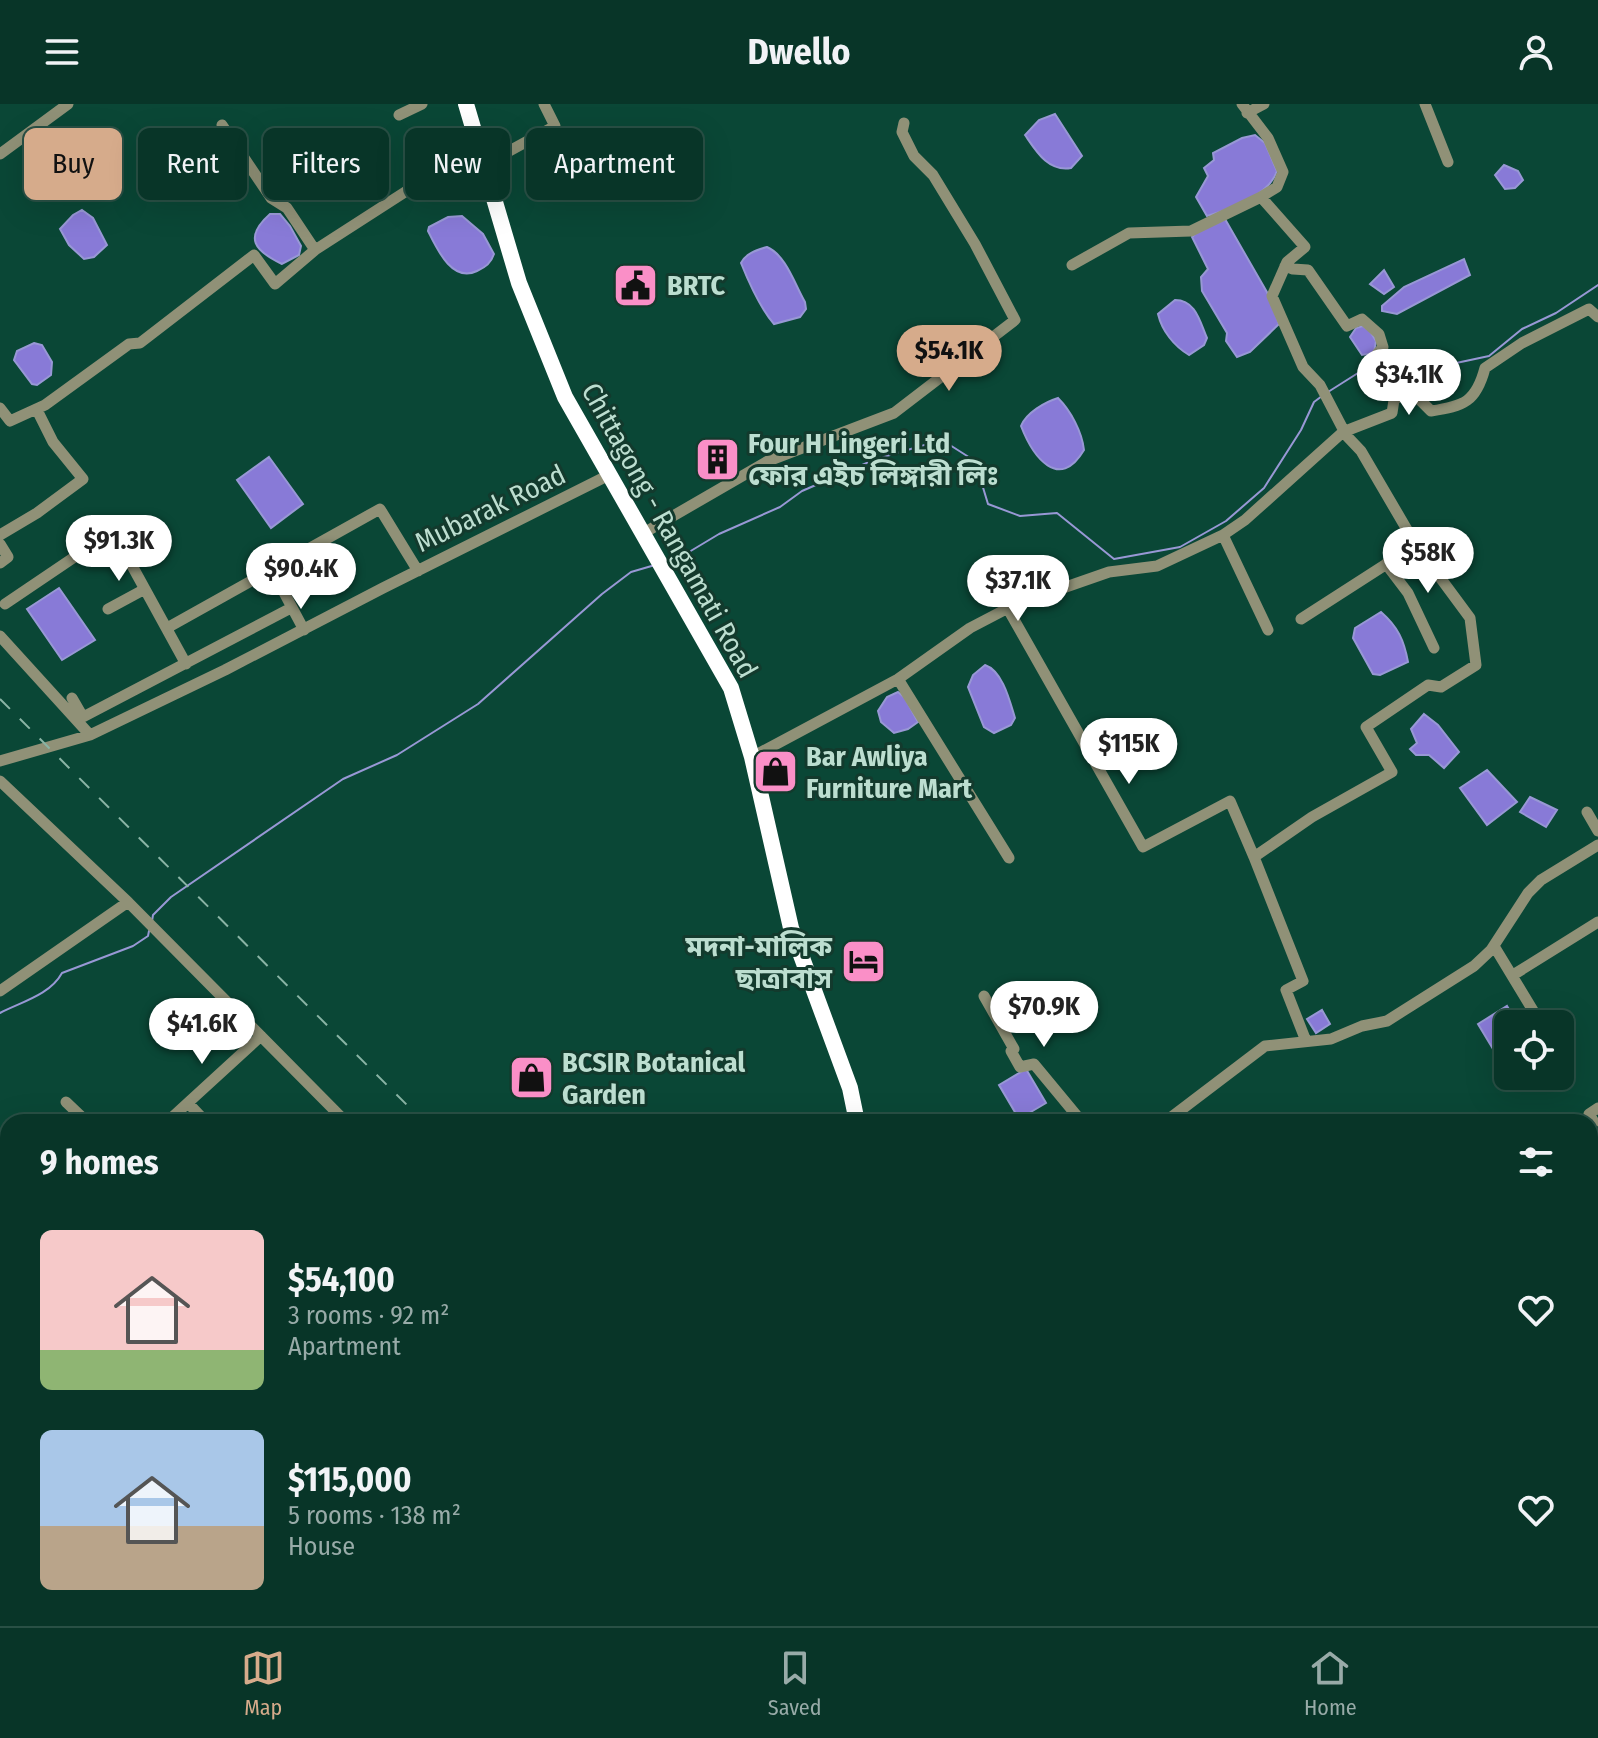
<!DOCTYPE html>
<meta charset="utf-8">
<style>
body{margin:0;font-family:"Fira Sans Condensed","Noto Sans Bengali",sans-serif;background:#164034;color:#f1f3f6;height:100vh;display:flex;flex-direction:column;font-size:30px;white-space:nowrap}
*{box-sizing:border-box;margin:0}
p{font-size:26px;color:#98aba8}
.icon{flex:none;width:44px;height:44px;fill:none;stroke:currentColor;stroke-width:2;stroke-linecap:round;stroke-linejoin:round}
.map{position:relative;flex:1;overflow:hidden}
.sheet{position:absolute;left:0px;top:1010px;width:1598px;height:512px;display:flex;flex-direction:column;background:#083528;border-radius:24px 24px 0 0;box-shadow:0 8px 32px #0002,0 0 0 2px #295045}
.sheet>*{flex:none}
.top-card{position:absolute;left:24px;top:24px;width:800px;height:72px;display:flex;gap:16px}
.tools{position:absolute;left:1494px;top:906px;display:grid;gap:16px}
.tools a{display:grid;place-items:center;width:80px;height:80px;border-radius:12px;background:#083528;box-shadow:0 8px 32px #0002,0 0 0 2px #295045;font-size:40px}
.price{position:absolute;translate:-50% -68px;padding:0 18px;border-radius:28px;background:#fff;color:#222;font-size:26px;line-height:52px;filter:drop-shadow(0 2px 4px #0008)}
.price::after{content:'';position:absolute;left:50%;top:48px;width:24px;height:18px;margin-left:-12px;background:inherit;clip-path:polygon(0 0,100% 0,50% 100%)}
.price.selected{background:#d6ab8b;color:#111}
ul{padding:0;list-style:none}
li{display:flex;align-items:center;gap:24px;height:200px;padding:0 40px}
li span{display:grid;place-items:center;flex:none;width:224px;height:160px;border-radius:12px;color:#555}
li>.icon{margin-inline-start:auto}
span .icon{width:96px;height:96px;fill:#fffc;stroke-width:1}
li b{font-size:34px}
h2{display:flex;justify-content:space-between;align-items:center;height:96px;padding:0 40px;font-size:34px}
.tag{padding:0 28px;border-radius:12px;background:#083528;box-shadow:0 8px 32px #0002,0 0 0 2px #295045;font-size:28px;line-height:72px}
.tag.selected{background:#d6ab8b;color:#111}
header{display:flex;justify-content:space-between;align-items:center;height:104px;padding:0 40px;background:#083528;font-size:36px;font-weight:700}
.tab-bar{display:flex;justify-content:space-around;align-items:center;height:112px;border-top:2px solid #295045;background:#083528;font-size:22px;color:#98aba8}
.tab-bar a{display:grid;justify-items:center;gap:4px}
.tab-bar .selected{color:#d6ab8b}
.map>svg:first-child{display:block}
</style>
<header><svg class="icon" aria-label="menu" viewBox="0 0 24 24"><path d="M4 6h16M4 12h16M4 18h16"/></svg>Dwello<svg class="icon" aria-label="person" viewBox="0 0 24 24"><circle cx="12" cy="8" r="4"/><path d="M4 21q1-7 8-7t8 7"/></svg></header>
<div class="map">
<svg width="1598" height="1522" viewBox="0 0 1598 1522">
<rect width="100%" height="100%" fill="#0a4736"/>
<path fill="#a64c0c" d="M0,1028L8,1033V1514H804L815,1522H0Z"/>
<path fill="#887ad7" stroke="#9898d5" stroke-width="2" d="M1055,10L1082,52L1071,64C1048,68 1036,47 1025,31L1039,16Z
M1255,31L1265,39L1277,67C1269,92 1231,105 1207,112L1196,93L1208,72L1204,64L1214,56L1213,49L1242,34Z
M1504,61L1518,67L1523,76L1515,84L1505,85L1495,71Z
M82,106L93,114L107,141L94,153L84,155L69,141L60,125L73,111Z
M270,110H280L290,122L301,142L299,151L282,160C255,147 243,134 270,110Z
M462,112L483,130L494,150C491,159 486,163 477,167C452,179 437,145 428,127L429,123L448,113Z
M1225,115L1268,190L1279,220L1250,248L1237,253L1226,237L1227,229L1202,187L1201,173L1208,165L1192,133L1197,128Z
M767,143C786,151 795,181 805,198L806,205L800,213L774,220C760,204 749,179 741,159C746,149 757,146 767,143Z
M1464,155L1470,171L1397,210L1382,207V202L1404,183Z
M1384,166L1394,183L1384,190L1370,180Z
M1175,196C1196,196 1200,218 1207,234L1204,241L1189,251C1174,242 1162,227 1158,210Z
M1363,222L1370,227L1376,237L1374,249L1362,251L1350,233L1356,224Z
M34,239L42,241L52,258L51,271L37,281L32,280L14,256L17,247Z
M1058,294C1071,307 1082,328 1084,346C1059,388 1033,353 1021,322C1026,309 1045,298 1058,294Z
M269,353L303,400L271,424L237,376Z
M59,484L95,536L62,556L27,505Z
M1381,508C1398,523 1404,536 1408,558L1380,571L1373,570L1353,534L1355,524Z
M985,561C1003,567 1010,598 1015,614L1011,621L994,629L984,623L968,583L973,571Z
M898,588L905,594L918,618L908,625L894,629L881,618L878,607L887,593Z
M1424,610L1438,621L1459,648L1444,664L1429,651H1416L1410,645L1417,639L1411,625Z
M1487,666L1517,698L1487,721L1460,684Z
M1530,693L1557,706L1546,723L1520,708Z
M1507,902L1518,920H1508V950L1499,955L1478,920Z
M1322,906L1330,920L1316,929L1307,915Z
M1026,965L1046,999L1019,1015L999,981Z"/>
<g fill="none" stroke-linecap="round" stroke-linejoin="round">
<path stroke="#9898d5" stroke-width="2" d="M1328,288L1358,269L1414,268L1489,252L1522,225L1556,209L1598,181
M668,457L679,454L719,430L780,403L802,387L876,355L942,336L975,357L988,400L1020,412L1057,409L1114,455L1180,443L1226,417L1264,384L1301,326L1314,298L1322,292
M152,817L153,811L171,793L343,675L397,651L478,600L602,490L631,468L655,461
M0,909C21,898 50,891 62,869L133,842L148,832L149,827"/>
<path stroke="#909177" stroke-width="11" d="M1425,0L1448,58
M1247,9L1264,0
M399,11L422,0
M222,21L271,94L287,104L315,146
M0,50L68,0
M491,57L555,22L544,0
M1261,93L1305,143L1287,158L1272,192L1303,263L1320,281L1344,327
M1072,161L1129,129L1191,127L1261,93L1277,83L1283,68L1268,34L1242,0
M1285,162L1293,165L1308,166L1347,222L1362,215L1379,230L1383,243L1373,255L1375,263
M0,304L10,317L45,301L129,240L140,239L254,151L275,180L315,146L478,41
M642,430L768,357L894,309L1015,216L975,140L933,71L914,52L902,28L904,19
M0,431L37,409L83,375L53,338L37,306
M1223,431L1245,416L1343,328L1392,309L1394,296L1401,291L1418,294L1431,307C1464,302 1476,298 1485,264L1522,239L1589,205L1598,213
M0,440L8,453L0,459
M1386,460L1408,489L1434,544
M272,466L304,526
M5,500L113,427L186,560
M108,505L145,485
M1008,505L1143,743L1230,697L1254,753
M1301,515L1416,441L1361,347L1343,328
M167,524L380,405L418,467
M0,532L90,631
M898,575L1009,754
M72,594L83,613L291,504
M752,653L898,575L970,524L1014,501L1109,468L1157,462L1223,431L1268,526
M0,657L90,631L225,566L383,484L609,371
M0,677L128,798L346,1018
M1587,708L1598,727
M1494,842L1537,913
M1513,871L1598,818
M0,887L128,798
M984,892L1014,945L1011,947L1020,963L1034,960L1082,1018
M1306,937L1286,886L1303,877L1254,753L1312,713L1392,668L1366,623L1428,581L1441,583L1476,561L1470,514L1416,441
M66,998L87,1018
M188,999L206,1018
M167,1018L261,932
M325,1018L336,1008
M1165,1018L1265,942L1331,935L1362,922L1387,917L1474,862L1491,846L1528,789L1541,776L1598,741
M1590,1021L1594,1018L1589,1010L1598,1004
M1590,1374L1598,1386
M1590,1495L1598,1489
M856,1514L864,1522
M648,1522L655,1514
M1557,1522L1565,1514"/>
<path stroke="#fff" stroke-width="16" d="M466,0L519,179L565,293L731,584L752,653L791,824L850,984L857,1018
M1194,1514L1201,1522"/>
<path stroke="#8ab4a5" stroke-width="2" stroke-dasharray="14 14" stroke-linecap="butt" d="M0,595L424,1018
M914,1514L922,1522"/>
</g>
<defs>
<symbol id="civic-square" viewBox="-11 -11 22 22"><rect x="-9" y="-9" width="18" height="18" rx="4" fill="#fa8fc7" stroke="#133a2d"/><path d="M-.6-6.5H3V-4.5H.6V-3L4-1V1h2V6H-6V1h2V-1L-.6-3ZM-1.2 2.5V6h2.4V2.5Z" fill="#111"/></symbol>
<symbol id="building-square" viewBox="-11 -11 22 22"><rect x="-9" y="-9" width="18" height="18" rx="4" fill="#fa8fc7" stroke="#133a2d"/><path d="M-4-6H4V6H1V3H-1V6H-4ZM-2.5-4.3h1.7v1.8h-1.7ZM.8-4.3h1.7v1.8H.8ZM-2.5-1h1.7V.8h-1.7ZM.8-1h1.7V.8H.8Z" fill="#111"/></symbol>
<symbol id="shop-square" viewBox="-11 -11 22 22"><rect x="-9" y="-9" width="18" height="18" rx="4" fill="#fa8fc7" stroke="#133a2d"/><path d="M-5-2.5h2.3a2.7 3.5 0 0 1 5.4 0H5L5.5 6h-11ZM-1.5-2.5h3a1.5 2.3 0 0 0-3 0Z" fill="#111"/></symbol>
<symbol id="hotel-square" viewBox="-11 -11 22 22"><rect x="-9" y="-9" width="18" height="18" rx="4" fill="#fa8fc7" stroke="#133a2d"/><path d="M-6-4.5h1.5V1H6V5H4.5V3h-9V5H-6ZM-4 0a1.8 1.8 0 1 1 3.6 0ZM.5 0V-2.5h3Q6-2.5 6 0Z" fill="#111"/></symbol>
</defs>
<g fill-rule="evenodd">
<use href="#civic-square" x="610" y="156" width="51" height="51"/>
<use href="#building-square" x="692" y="330" width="51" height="51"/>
<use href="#shop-square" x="750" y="642" width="51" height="51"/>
<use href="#hotel-square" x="838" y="832" width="51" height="51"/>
<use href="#shop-square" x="506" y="948" width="51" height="51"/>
</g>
<g text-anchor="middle" stroke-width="6" stroke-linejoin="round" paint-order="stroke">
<g font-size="28" font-weight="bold" fill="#bcded0" stroke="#133a2d" text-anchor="start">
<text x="667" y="191">BRTC</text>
<text x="748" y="349">Four H Lingeri Ltd<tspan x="748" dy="32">ফোর এইচ লিঙ্গারী লিঃ</tspan></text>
<text x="806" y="662">Bar Awliya<tspan x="806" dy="32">Furniture Mart</tspan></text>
<text x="832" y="852" text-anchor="end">মদনা-মালিক<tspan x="832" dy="32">ছাত্রাবাস</tspan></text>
<text x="562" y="968">BCSIR Botanical<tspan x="562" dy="32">Garden</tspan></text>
</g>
<g font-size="28" fill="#bcded0" stroke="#133a2d">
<text transform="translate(490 404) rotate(-26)" y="10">Mubarak Road</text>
<text transform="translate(670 426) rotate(61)" y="10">Chittagong - Rangamati Road</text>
</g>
</g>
</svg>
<div class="tools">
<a><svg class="icon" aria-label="locate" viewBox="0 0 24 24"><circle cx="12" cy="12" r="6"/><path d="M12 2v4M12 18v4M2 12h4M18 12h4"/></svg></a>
</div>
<b class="price selected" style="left:949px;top:289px">$54.1K</b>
<b class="price" style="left:1409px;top:313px">$34.1K</b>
<b class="price" style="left:119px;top:479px">$91.3K</b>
<b class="price" style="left:1428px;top:491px">$58K</b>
<b class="price" style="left:301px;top:507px">$90.4K</b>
<b class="price" style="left:1018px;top:519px">$37.1K</b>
<b class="price" style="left:1129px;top:682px">$115K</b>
<b class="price" style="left:1044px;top:945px">$70.9K</b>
<b class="price" style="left:202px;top:962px">$41.6K</b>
<div class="top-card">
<a class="tag selected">Buy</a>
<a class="tag">Rent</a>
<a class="tag">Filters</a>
<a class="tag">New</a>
<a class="tag">Apartment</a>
</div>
<section class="sheet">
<h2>9 homes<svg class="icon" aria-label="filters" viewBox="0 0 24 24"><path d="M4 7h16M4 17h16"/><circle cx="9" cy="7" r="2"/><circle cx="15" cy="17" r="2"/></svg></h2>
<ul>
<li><span style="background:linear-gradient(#f6c9c9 75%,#8fb573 0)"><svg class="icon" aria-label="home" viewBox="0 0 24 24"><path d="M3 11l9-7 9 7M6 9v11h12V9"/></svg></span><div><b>$54,100</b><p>3 rooms · 92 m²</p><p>Apartment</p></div><svg class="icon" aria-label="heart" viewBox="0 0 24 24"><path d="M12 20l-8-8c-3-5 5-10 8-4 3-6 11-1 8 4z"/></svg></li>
<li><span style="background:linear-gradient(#a9c7e8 60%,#b9a48a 0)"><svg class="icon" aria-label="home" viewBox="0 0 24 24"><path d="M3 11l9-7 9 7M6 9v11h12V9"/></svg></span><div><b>$115,000</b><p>5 rooms · 138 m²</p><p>House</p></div><svg class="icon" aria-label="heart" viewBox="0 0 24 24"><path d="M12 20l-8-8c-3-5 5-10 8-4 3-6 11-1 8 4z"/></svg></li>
</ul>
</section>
</div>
<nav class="tab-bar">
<a class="selected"><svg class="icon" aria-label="map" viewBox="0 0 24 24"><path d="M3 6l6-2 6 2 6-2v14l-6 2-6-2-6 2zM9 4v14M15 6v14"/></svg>Map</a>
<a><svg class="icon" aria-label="saved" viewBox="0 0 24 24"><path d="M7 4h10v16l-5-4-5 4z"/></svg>Saved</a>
<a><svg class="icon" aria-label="home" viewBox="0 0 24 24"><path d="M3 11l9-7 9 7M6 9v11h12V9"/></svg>Home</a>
</nav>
